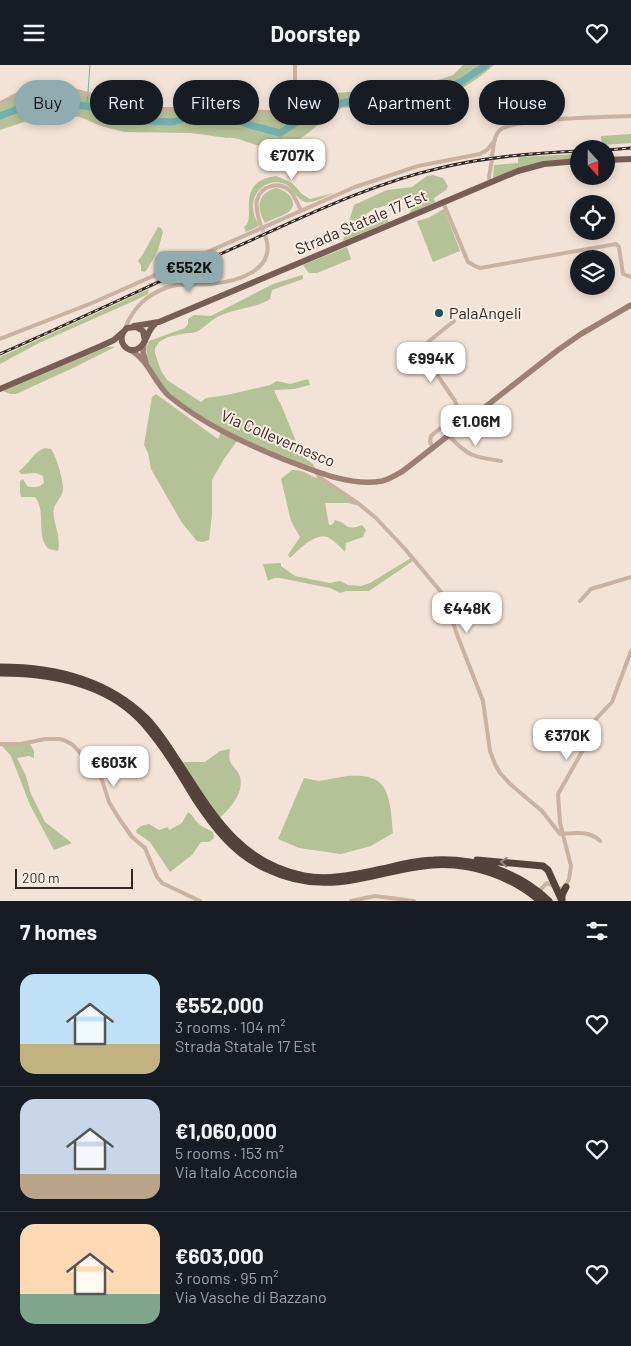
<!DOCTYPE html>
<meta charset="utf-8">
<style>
body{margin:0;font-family:Barlow,sans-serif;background:#20242c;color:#f1f3f6;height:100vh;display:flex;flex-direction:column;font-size:19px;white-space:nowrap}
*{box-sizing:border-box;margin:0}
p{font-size:16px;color:#9ea1a6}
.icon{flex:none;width:28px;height:28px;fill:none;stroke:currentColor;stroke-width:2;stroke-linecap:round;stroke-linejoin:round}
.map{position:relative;height:836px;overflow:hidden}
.panel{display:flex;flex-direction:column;background:#171b24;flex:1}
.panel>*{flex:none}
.top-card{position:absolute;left:15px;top:15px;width:601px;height:45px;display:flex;gap:10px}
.needle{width:32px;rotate:159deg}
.buttons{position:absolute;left:570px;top:75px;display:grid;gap:10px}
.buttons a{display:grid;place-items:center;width:45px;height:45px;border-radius:50%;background:#171b24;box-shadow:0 2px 8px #0003;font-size:25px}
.scale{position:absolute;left:15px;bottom:12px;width:118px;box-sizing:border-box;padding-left:5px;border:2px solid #342825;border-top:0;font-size:14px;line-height:18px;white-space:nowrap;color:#342825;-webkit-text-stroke:4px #f9ede2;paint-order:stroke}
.price{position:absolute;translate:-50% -42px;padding:0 11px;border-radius:10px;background:#fff;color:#222;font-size:16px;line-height:32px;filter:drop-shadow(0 1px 2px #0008)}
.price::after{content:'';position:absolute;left:50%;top:30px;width:15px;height:11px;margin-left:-8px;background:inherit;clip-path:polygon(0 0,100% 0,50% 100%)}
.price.on{background:#90acae;color:#111}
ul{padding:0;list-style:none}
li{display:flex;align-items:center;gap:15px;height:125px;padding:0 20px}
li+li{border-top:1px solid #363941}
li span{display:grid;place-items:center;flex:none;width:140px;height:100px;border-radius:15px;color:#555}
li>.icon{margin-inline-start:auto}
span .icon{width:60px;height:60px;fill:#fffc;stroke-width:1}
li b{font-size:21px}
h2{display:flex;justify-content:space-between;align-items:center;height:60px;padding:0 20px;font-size:21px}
.tag{padding:0 18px;border-radius:22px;background:#171b24;box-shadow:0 2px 8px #0003;font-size:18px;line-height:45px}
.tag.on{background:#90acae;color:#111}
header{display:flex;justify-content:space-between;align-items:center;height:65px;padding:0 20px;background:#171b24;font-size:22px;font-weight:700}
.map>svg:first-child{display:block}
</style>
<header><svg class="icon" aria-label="menu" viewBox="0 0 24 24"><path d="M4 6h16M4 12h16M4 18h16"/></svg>Doorstep<svg class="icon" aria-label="heart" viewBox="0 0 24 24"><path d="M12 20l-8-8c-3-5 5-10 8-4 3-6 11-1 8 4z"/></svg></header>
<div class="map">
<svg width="631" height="836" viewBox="0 0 631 836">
<rect width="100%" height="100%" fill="#f2e3d6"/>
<path fill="#b5c196" d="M463,0H494C444,45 404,37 342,43C314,56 305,83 268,82C255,82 238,71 227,73L191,68L124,67L101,61L80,52L59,50L33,54L0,65V36L25,23L44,20H63L119,36L163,42H180L210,37L249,44L275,46L292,45L326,29L423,20L453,10Z
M631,69V78L602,80L601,71Z
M579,89V95L557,96L497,113H493L494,100L518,98V92Z
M433,110L443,113L448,121L446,125L434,133L435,137L409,149C411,141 419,140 422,132L419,129L372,145L366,149L368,152L376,154L388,153V157L343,176L354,140L387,125L412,122L427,111Z
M276,111L292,118L302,129L310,134L334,128C326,131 313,139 305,137C296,134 293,123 285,119C269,112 252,126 253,142C253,149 256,155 259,161L246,167L244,162C258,153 233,117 276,111Z
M276,123C288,125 301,139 287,148C280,152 272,154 265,158C256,143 257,128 276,123Z
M444,144L460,186L433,197L417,156L428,153Z
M158,162L161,163L163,167L158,185L148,203L145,207L141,206V200L138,196L143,189Z
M347,182L351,194L317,208H309L303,200Z
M302,210L303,211V214L272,225L270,234C253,245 231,243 214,254C206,259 198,270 187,268L168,272L159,277L155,283V288L161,306L167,315L201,337L206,333L227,330L270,320L277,316L290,319L308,314L310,320L294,324L274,325L279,337H280L302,391L313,399L316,405C263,383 178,355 150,302C146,294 145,283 149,276L185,263L188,259V254L194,250L211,251L273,219Z
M149,224L148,229L136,235L39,278L0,299V292Z
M107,282H115L73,303L16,329H10L3,326Z
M156,329L218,374L221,367L237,376L224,394L212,415V450L209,475L202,477L197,476L182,458L151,404L148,388L144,380L152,332Z
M45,383L51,384C56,391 64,416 63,425C62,432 56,437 54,443C51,454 62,471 58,486L49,484C35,472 47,447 35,432H21L20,427V416L23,414L27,421C33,423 39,423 44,418L43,411L36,408L21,409L19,406C29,399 33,387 45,383Z
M292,405C303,404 308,410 317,413L360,441L348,438H325L329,460H332L335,455C348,458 345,467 362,460L366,465L363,472L346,478L345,487C340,482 334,475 327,472C316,467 298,485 290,493L288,490L300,472L291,456L281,414Z
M411,493L413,496L369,526H346L340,528L330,523L280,513H274L268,516L263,499L281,498V501L295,511L330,518L340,516L348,520L361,521L370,518Z
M30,679L34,686V693L29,691L17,693L26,711L31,729L45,757L72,778L54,785L30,740L11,691L2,681Z
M230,684C228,697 230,697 237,706C249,723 230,744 218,754L181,697H205L220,686Z
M347,711C355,711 363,710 371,713C392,718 391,751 393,768L371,781L341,789L299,783L278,774L304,713L319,716Z
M188,747C193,750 193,753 197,757C201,762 208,764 213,767L214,773L209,777H201L192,790L170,807L150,777L137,768L136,765L141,761L149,759L159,765L168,762L169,765L182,758Z"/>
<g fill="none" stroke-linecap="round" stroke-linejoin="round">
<path stroke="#74b0af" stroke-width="1" d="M88,27L90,0
M86,41L88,30"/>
<path stroke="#74b0af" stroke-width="7" d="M0,51L34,38L56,36L102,44L143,56L173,57L200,49L221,50L250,60L280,68L303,53L328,41L379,30L428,29L461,17L486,0"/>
<path stroke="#ccbeb3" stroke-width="4" stroke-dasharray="4 2" stroke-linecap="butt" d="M260,158L266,173"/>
<path stroke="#cab2a2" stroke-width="4" d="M0,39L26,25L44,21L65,23L120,38L164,44H181L198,40L213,39L249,46L277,48L290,45L295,41V0
M492,90C494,82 493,71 500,65C513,53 608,52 631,51
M490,118L489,111L492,95
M443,137L468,197L475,201L480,203L616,179L619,182L623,209L631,212
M260,158C258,151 255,142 257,135C261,121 278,116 289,125C295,130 297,139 301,145
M125,263C134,242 146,230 168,222C182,217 196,221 210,219C236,217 276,206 266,173
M0,274L92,238L355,122L418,101L480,89L487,85L495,75
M449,371C468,391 473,392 501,396
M433,383L430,377L431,371C441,361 463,353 455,336L429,298L425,282L428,277L454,256
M317,408L319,412L359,439L376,453L405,484L446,533L456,567L483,636L490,686L495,699L500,708L510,719L542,746L560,769C573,768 590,765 600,776
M580,536L591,524L631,512
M0,679H21L45,674H59L64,675L73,680L96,705L102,715L109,737L118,752L132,772L145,783L157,812L162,818L200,836
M539,826L547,818L559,824L565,823L569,814L571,801L560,758L558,729L583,685L595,655L612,637L631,586
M351,836L375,831L414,836"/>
<path stroke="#9d8073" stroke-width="5.5" d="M144,278L143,287L146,298
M130,285C148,294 154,317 169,331C203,359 242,377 283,394C312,405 350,422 382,416C390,414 396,410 403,406L558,285L581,269L631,240"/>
<path stroke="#775e55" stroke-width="6" d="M606,95L631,94
M134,261L159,257L518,106L544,99L579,96
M145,276L143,266L136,262L127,263C114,274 127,291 139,283C147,278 147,265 155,259
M0,324L101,281L114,275L123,267"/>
<path stroke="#55423b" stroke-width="7" d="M0,602C54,602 106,614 146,653C158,665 168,681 177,695C212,748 237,797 304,811C330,816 357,809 382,804C400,800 417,795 434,795C476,793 519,807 549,836
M0,608C52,608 109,618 145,660C164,682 179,707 194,732C213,761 233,788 265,803C329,834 369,806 432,800C471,797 511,811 540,836
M477,795L543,801L548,805L562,836
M562,835V830L566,822"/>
<defs>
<path id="rail" d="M606,85L631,83
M0,289C86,251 170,211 256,173C316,146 375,118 440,103C485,92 532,88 579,86"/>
</defs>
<use href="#rail" stroke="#342825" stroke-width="3"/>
<use href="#rail" stroke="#f9ede2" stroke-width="1" stroke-dasharray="4" stroke-linecap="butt"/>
</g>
<defs><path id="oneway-chevron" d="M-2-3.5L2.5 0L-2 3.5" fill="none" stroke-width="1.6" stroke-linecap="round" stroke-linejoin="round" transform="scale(1.25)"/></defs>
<use stroke="#97867e" href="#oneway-chevron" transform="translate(504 797) rotate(-175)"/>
<circle fill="#195656" stroke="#f9ede2" stroke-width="2" cx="439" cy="248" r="5"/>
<g text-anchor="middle" stroke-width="4" stroke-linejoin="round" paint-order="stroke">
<g font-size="16" fill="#342825" stroke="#f9ede2">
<text transform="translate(361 157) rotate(-23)" y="6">Strada Statale 17 Est</text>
<text transform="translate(278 373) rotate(23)" y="6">Via Collevernesco</text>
</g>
<g font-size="16" fill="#342825" stroke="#f9ede2" text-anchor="start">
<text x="449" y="254">PalaAngeli</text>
</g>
</g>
</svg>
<div class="buttons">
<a><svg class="needle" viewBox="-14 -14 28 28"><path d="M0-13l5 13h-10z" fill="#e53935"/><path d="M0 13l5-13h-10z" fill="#9ea1a6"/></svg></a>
<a><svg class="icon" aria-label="locate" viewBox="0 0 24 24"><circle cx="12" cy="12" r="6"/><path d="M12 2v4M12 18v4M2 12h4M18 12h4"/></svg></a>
<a><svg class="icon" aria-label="layers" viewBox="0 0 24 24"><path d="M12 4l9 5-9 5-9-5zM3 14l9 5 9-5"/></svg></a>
</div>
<div class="scale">200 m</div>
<b class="price" style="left:292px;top:116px">€707K</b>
<b class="price on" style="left:189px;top:228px">€552K</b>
<b class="price" style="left:431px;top:319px">€994K</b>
<b class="price" style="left:476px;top:382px">€1.06M</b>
<b class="price" style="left:467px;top:569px">€448K</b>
<b class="price" style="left:567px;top:696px">€370K</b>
<b class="price" style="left:114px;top:723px">€603K</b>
<div class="top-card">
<a class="tag on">Buy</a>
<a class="tag">Rent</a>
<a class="tag">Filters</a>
<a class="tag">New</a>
<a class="tag">Apartment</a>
<a class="tag">House</a>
</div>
</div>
<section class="panel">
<h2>7 homes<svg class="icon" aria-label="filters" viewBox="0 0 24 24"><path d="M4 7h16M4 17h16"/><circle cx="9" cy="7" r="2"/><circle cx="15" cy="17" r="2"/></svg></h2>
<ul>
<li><span style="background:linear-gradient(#bfe0f5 70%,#c2b280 0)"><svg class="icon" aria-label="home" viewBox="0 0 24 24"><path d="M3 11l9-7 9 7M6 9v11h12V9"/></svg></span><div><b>€552,000</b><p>3 rooms · 104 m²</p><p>Strada Statale 17 Est</p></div><svg class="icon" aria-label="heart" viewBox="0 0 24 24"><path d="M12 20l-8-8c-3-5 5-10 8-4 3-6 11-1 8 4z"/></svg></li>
<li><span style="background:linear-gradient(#c9d6e8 75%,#b9a48a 0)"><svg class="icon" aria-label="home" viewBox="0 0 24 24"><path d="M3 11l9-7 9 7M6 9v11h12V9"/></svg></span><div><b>€1,060,000</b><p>5 rooms · 153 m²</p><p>Via Italo Acconcia</p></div><svg class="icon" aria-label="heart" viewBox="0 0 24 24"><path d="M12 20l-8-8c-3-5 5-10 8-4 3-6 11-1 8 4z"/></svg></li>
<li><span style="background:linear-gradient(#ffd9b3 70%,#7fa58c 0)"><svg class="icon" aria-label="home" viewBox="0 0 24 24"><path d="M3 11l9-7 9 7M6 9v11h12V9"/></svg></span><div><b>€603,000</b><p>3 rooms · 95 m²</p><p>Via Vasche di Bazzano</p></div><svg class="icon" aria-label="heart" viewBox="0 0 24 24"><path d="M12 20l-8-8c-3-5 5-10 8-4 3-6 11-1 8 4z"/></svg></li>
</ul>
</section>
